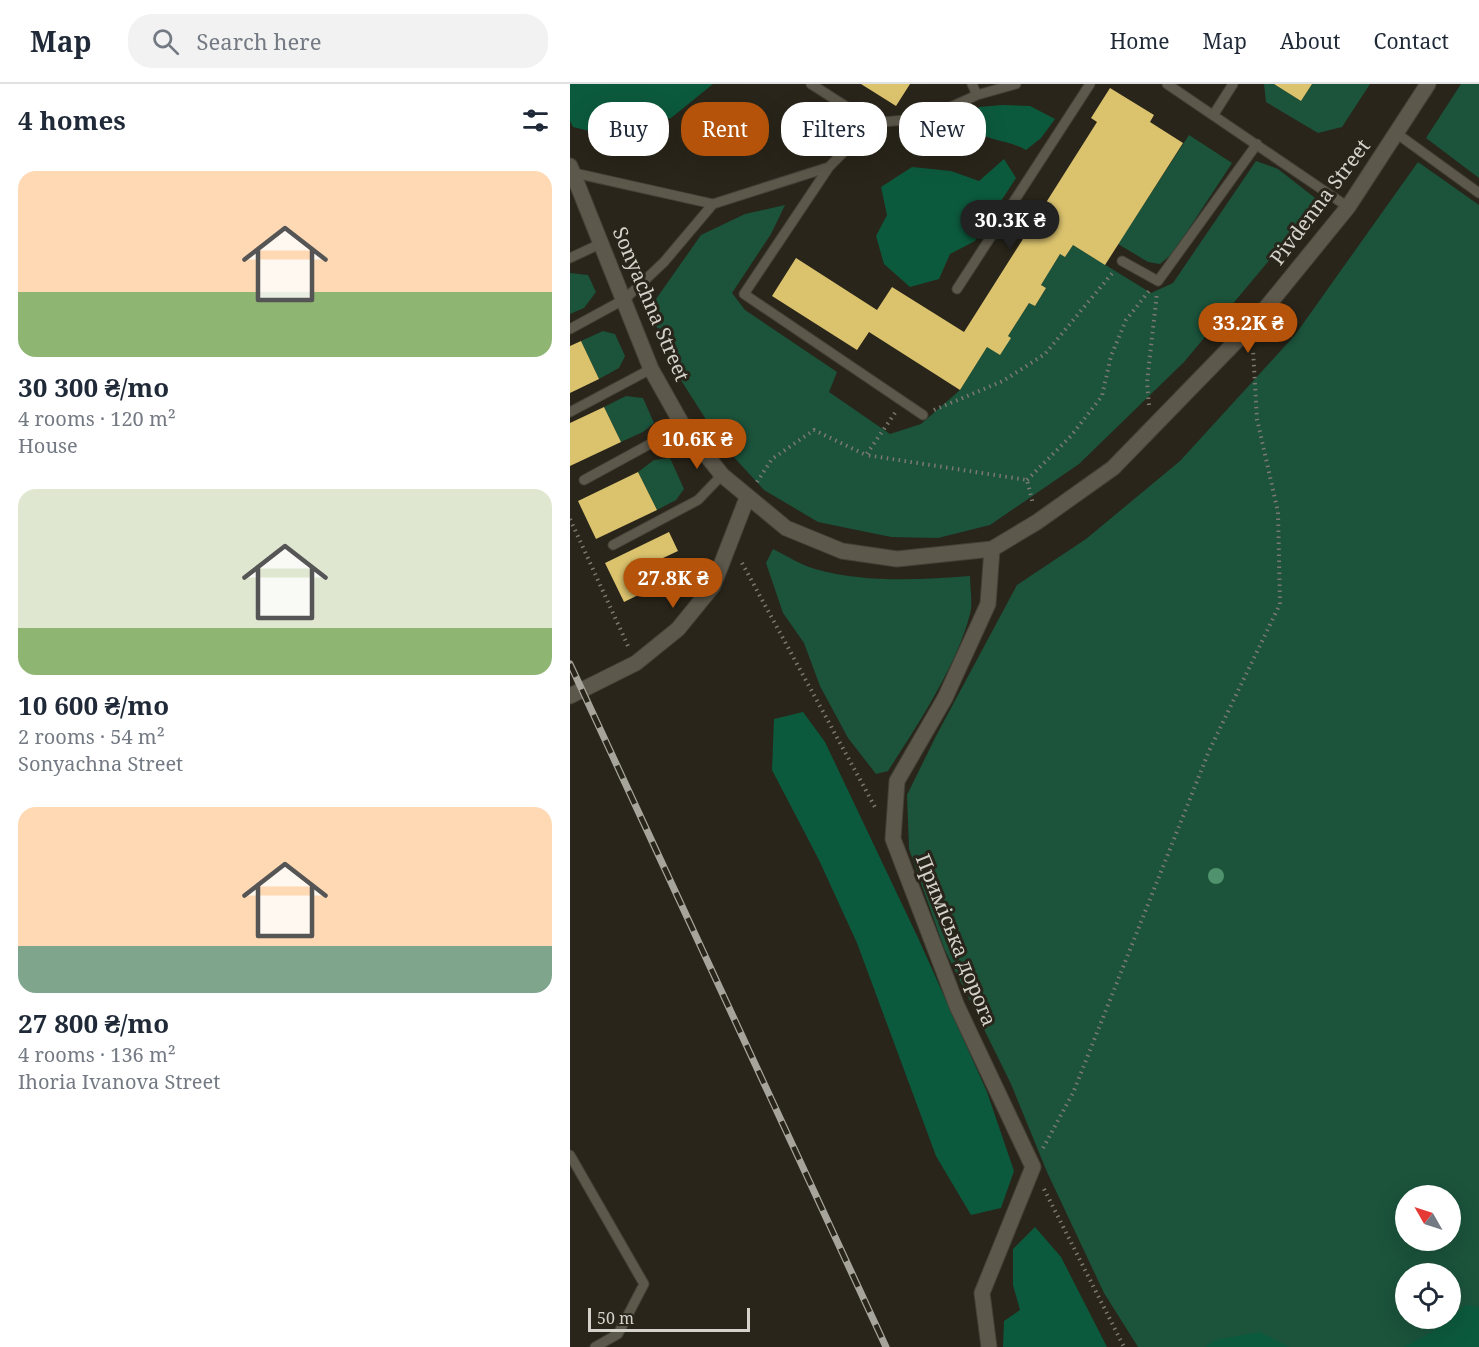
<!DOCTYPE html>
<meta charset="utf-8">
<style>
body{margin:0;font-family:"Noto Serif",serif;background:#f2f2f3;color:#1f2937;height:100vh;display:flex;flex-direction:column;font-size:22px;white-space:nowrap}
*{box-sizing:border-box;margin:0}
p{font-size:20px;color:#747a83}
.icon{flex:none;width:33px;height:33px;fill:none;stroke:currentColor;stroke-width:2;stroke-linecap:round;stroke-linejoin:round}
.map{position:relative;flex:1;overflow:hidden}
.drawer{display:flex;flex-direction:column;background:#fff;width:570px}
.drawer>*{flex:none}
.top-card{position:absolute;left:18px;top:18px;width:570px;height:54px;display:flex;gap:12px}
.needle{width:39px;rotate:309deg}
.buttons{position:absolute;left:825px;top:1101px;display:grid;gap:12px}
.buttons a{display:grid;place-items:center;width:66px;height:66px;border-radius:50%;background:#fff;box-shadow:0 6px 24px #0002;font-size:30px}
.scale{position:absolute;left:18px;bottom:15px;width:162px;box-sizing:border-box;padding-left:6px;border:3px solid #d4d2cb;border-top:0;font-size:16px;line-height:21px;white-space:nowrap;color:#d4d2cb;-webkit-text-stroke:4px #29251a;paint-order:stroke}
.price{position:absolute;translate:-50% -51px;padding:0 14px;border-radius:21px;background:#b45309;color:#fff;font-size:20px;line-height:39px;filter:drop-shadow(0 2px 3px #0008)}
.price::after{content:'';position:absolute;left:50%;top:36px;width:18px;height:14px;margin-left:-9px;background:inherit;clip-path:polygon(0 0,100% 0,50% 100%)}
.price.on{background:#222;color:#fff}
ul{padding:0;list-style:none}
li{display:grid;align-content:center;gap:12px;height:318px;padding:0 18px}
li span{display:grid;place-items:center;height:186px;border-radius:18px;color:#555}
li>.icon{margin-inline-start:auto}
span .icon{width:108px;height:108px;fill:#fffc;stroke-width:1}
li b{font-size:26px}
h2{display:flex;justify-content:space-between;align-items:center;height:72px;padding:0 18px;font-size:26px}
.tag{padding:0 21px;border-radius:24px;background:#fff;box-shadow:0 6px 24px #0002;font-size:21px;line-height:54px}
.tag.on{background:#b45309;color:#fff}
header{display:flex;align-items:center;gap:36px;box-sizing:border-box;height:84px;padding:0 30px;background:#fff;border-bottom:2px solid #e0e1e3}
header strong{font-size:28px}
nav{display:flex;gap:33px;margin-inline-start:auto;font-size:21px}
.search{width:420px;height:54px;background:#f2f2f3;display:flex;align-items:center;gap:15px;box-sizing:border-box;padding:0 21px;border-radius:24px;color:#747a83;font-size:22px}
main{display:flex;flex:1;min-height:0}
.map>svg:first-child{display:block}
</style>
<header>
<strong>Map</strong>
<div class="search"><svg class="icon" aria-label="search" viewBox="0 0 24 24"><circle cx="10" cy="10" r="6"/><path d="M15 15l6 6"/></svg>Search here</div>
<nav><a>Home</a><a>Map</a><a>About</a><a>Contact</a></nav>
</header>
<main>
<section class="drawer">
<h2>4 homes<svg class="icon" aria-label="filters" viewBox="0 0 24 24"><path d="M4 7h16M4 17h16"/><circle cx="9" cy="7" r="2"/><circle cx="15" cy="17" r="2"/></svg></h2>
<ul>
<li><span style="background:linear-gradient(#ffd9b3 65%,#8fb573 0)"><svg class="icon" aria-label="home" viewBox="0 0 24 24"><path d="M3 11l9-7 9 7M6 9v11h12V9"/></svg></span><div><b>30 300 ₴/mo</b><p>4 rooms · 120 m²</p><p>House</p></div></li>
<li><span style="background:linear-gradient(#dfe7d0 75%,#8fb573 0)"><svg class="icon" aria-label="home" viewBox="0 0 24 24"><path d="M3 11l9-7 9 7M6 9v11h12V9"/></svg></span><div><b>10 600 ₴/mo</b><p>2 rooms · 54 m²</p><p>Sonyachna Street</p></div></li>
<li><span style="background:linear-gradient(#ffd9b3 75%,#7fa58c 0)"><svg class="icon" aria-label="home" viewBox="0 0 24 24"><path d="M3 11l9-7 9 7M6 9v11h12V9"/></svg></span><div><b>27 800 ₴/mo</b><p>4 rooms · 136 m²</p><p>Ihoria Ivanova Street</p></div></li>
</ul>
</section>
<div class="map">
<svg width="909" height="1263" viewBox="0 0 909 1263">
<rect width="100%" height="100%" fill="#29251a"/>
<path fill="#1b533b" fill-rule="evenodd" d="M694,0H704L731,17L742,0H800L772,43L748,49L696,18Z
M891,0H909V94L856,54Z
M619,51L662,79L603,169L590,180L578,178L548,160Z
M686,77L708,85L749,117L614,278L509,380L420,441L368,454L321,453L248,438L194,406L151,359L107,290L79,225L131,151L175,130L215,121L201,150L162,209L175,226L267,288L259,308L320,350L351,340L390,306L417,263L441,254L438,252L459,219L465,222L476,204L471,201L490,170L495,173L503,161L581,209L603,199Z
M848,78L909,121V1263H568L534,1209L477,1088L441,1000L374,864L339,765L337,711L366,652L447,501L516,455L610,377L725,251ZM836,1112H880V1156H836ZM836,1190H880V1234H836Z
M0,189L18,191L26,208L14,224L0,230Z
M33,247L45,250L55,272L49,284L29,295L11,257Z
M56,312L73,314L84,339L73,348L51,358L34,323Z
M100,374L114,405L106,416L87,426L68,388L84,376Z
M203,465C217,472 231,481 245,485C295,499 349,496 400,492C400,504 403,519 400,530C387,581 347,642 318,687L306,690L278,654L250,602L234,559L213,529L196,479Z"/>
<path fill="#0c5a3d" d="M0,0H143L101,34L39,52L3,43L0,37Z
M433,21L460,22L485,35L471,54L456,66C434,54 421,59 401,44L409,23Z
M434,75L446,94L405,157L380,170L369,195L340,203L314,180L306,152L317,131L311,103L342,83L381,87L409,97Z
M233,628L255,658L349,856L417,1008L444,1087L431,1124L401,1131L366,1072L287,859L249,776L202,686L204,635Z
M465,1143L491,1173L537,1263H433L434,1237L450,1226L443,1201V1165Z
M896,1221L909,1223V1263H834L871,1243Z
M690,1248L719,1263H635L645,1256Z"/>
<path fill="#dbc36e" d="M291,0H340L326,22Z
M704,0H742L731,17Z
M540,4L584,31L580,38L613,59L535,181L503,161L495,173L490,170L471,201L476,204L465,222L459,219L438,252L441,254L430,271L417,263L390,306L299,248L287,266L202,212L226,174L307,226L322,203L394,248L527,38L521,34Z
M11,257L29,295L0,309V262Z
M34,323L51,358L0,382V339Z
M68,388L87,426L26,455L8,417Z
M99,448L108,467L93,474L103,494L54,518L35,479Z"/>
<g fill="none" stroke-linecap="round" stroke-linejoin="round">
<defs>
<path id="lane" d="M241,0L302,39
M402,0L407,11
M597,0L778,123
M644,30L663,0
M826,49L909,109
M259,83L174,210L353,331
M0,88L143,120L259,83L302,39L356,34L407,11L446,0
M0,174L32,159
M552,177L588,197L687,60
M387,205L520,0
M0,245L55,215L94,178L143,120
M0,328L81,285
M14,396L113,342
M43,461L128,416L152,391
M0,1071L74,1200L48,1250L25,1263"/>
<path id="street" d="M0,612L66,579L108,545L143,502L177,414
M419,1263L412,1209L463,1083L387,922L323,755L327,697L375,614L418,520L422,465"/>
<path id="secondary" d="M0,82L81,285L113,342L152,391L216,444L272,467L327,475L422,465L467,438L543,384L682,241L778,123L858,0"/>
</defs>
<use href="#lane" stroke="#444138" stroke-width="11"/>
<use href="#street" stroke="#444138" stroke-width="17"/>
<use href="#secondary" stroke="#444138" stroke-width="17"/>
<path stroke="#7c7970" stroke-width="4" stroke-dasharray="1.5 4.5" stroke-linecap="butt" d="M579,321L577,298L587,209
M364,326L433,297L475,270L544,187
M325,329L296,371L457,396L463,420
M457,396L501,352L532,312L541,272L556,236L579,207
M187,398L202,375L244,346L296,371
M0,435L58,562
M172,479L306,725
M473,1064L503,1009L639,667L710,520L708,428L687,335L683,266
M474,1105L554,1263"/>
<use href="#lane" stroke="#5c584b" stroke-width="9"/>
<use href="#street" stroke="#5c584b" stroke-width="15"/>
<use href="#secondary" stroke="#5c584b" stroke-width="15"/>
<defs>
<path id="rail" d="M0,580L316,1263"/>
</defs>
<use href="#rail" stroke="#a6a49b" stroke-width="7"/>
<use href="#rail" stroke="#29251a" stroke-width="4.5" stroke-dasharray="14" stroke-linecap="butt"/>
</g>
<g fill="#50926e">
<circle cx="162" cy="26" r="8"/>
<circle cx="265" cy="38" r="8"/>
<circle cx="646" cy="792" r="8"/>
</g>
<g text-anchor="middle" stroke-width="6" stroke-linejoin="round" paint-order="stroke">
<g font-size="20" fill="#d4d2cb" stroke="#29251a">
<text transform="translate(750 118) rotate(-53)" y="7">Pivdenna Street</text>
<text transform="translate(81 220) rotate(67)" y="7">Sonyachna Street</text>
<text transform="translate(386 856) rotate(68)" y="7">Приміська дорога</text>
</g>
</g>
</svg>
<div class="buttons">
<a><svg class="needle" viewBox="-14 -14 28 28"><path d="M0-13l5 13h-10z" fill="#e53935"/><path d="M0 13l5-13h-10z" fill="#747a83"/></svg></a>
<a><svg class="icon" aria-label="locate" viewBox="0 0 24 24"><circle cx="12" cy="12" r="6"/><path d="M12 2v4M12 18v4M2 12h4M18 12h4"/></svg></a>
</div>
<div class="scale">50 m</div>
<b class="price on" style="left:440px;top:167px">30.3K ₴</b>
<b class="price" style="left:678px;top:270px">33.2K ₴</b>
<b class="price" style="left:127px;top:386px">10.6K ₴</b>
<b class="price" style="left:103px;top:525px">27.8K ₴</b>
<div class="top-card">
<a class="tag">Buy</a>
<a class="tag on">Rent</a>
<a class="tag">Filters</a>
<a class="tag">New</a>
</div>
</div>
</main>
